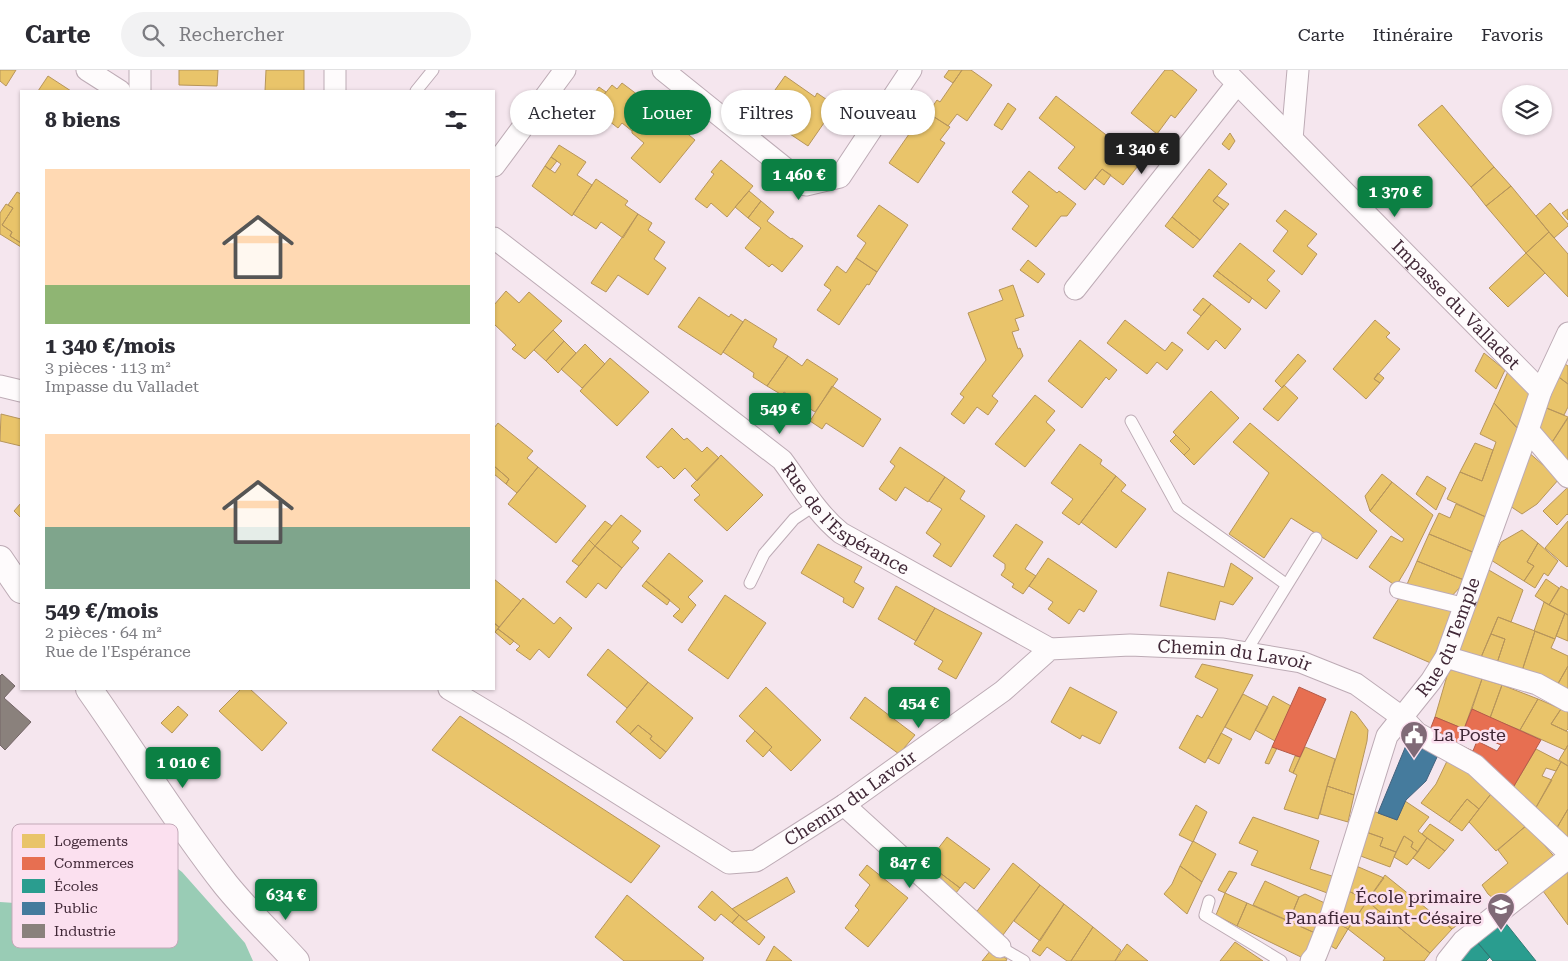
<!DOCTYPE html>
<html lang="fr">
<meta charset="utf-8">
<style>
body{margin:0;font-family:"Roboto Serif",serif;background:#f2f2f3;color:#2b2b33;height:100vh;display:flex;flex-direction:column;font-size:19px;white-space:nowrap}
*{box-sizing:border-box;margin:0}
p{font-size:16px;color:#7c7c81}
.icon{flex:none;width:28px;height:28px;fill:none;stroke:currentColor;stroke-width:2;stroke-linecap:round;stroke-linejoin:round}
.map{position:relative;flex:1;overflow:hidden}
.details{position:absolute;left:20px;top:20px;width:475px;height:600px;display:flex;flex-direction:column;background:#fff;border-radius:0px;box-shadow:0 1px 4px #0004}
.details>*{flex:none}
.hud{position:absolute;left:510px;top:20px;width:475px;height:45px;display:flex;gap:10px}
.buttons{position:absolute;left:1502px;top:15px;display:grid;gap:10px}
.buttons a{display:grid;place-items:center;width:50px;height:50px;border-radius:50%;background:#fff;box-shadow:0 1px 4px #0004;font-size:25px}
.price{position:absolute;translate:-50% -42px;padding:0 11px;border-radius:5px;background:#0b8043;color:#fff;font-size:16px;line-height:32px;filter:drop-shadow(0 1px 2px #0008)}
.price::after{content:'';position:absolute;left:50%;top:30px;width:15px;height:11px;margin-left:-8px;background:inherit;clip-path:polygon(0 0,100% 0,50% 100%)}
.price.on{background:#222;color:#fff}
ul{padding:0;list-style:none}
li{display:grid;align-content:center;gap:10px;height:265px;padding:0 25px}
li span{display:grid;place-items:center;height:155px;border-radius:0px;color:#555}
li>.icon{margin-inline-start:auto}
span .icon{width:90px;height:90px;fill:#fffc;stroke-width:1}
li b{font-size:21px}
h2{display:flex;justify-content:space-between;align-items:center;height:60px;padding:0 25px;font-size:21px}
.tag{padding:0 18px;border-radius:22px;background:#fff;box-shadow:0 1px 4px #0004;font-size:18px;line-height:45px}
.tag.on{background:#0b8043;color:#fff}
header{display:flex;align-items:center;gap:30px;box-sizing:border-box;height:70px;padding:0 25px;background:#fff;border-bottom:1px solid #e1e1e2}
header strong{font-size:24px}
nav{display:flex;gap:28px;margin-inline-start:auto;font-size:18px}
.search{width:350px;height:45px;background:#f2f2f3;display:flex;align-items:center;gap:12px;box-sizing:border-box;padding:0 18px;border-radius:28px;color:#7c7c81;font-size:19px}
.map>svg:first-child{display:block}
</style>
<header>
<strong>Carte</strong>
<div class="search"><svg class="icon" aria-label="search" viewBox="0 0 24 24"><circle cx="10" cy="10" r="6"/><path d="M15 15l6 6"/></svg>Rechercher</div>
<nav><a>Carte</a><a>Itinéraire</a><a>Favoris</a></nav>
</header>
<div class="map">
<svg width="1568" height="891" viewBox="0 0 1568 891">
<rect width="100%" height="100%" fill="#f5e6ee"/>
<path fill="#99ccb5" d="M128,784L146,799L165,789L182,802L245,873L253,891H0V832L15,833L101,786Z"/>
<path fill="#e9c46a" stroke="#b7955b" d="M0,0H16L6,16L0,11Z
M179,0H218L217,16L179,15Z
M266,0H304V21H265Z
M949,0H962L953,13L944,7Z
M962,0H971L992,15L967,51L957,44L948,56L928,43L937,30L940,32Z
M1165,0H1172L1197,20L1175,48L1171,45L1157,64L1131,43Z
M48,6L68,19L71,21H38Z
M785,6L815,27L817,23L839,38L828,52L826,50L808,76L781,58L783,54L772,45L780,34L770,27Z
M622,13L642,28L640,30L651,39L632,61L622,53L618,58L609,51L605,57L589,43L612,15L617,19Z
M599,17L606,22L590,41L584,36Z
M1056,26L1141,92L1123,115L1102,99L1085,120L1058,98L1075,77L1039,48Z
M770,27L780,34L772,45L762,39Z
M1008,33L1016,39L1002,60L994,55Z
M1442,35L1494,97L1471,117L1418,55Z
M651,39L663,49L666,46L695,70L660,113L631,88L644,73L632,63V61Z
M928,43L950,57L940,70L945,73L918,113L889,93L916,54L919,56Z
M1230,63L1235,71L1229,80L1222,74Z
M559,75L586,92L577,105L592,115L572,146L532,116L545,96L555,103L561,94L551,87Z
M551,87L557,91L550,100L545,96Z
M721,90L753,116L727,147L711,133L707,138L695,129L714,104L711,102Z
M1494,97L1511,116L1486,136L1471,117Z
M1102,99L1111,105L1104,115L1095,108Z
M1209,99L1227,114L1213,131L1224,140L1200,170L1172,147Z
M1029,101L1057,123L1059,121L1076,134L1067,146H1061L1036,177L1012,159L1029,136L1012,122Z
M596,109L628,131L625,135L638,144L623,168L601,152L596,159L573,144Z
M1511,116L1549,162L1526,183L1486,136Z
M749,121L761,131L748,148L735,137Z
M17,122L21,124V173L10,166L12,162L2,155L13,138L8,135Z
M1217,126L1229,134L1224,140L1213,131Z
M761,131L774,142L767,151L791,169L792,168L803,176L782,202L772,194L769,197L745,178L761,158L748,148Z
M1550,133L1568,154V156L1554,168L1536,146Z
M6,134L13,138L2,155L12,162L10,166L21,173V177L0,164V143Z
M879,135L908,155L877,202L856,188L866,173L857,166Z
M1568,139V150L1562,143Z
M1285,140L1317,164L1307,176L1317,184L1302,205L1273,181L1288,161L1276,151Z
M638,144L652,153L648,160L665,172L654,189L666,198L648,225L618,205L606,222L591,213Z
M1172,147L1200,170L1193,178L1165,156Z
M1549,162L1568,184V227L1526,183Z
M1240,173L1275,201L1267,210L1280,221L1266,239L1217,201Z
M1526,183L1545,203L1508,237L1489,218Z
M856,188L877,202L869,215L867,214L839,255L817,240L831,220L824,215L837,196L846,203Z
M1028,190L1045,204L1038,213L1020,200Z
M1217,201L1252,228L1249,233L1213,206Z
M1013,215L1024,246L1015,249L1019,260L1012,262L1018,279L1020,278L1023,286L992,326L998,331L988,345L977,337L964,354L951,344L964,327L960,324L986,290L968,243L1003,230L999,220Z
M506,221L519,233L529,222L562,251L525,289L512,279L516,275L494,254V235Z
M699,227L729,247L731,244L743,252L721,285L678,257Z
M1203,228L1211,234L1201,246L1193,240Z
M1211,234L1241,259L1225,279L1216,270L1208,280L1187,263Z
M745,249L777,269L773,277L788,286L767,316L753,307L754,303L723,282Z
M1125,250L1165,281L1172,272L1183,280L1167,300L1157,292L1147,304L1107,273Z
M1375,250L1390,263L1386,267L1400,279L1374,309L1380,313L1366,329L1333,299Z
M553,260L564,271L546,291L534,280Z
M1080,270L1117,300L1109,310L1106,307L1082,338L1048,311Z
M564,271L576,283L558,303L546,291Z
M585,274L605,294L582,318L561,299Z
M1484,283L1505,300L1496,319L1475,301Z
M1298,284L1306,291L1282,318L1275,311Z
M788,286L802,296L807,289L838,309L815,342L784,322L782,325L767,316Z
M610,288L649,322L617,356L580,321Z
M1562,292L1568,296V314L1556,305Z
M1510,297L1533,326L1520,361L1494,333Z
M1378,303L1384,308L1380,313L1374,309Z
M1556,305L1568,314V337L1564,345L1544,337Z
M1284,315L1298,328L1278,351L1263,339Z
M832,316L881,349L863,377L826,353L822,359L810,351Z
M1211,321L1239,348L1194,395L1184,385L1190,379L1173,362Z
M1035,325L1055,341L1046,352L1055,360L1025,397L995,374Z
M1494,333L1520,361L1488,448L1447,429L1460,402L1482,411L1496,372L1480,364Z
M1544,337L1568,347L1549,377L1534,361Z
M1,344L21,349V376L0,371Z
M1568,348V389L1565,394L1549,377Z
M498,353L533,381L527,388L538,397L517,423L506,414L509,409L494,396V358Z
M1250,353L1377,461L1357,489L1291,448L1264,488L1229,464L1269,403L1233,372Z
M672,358L684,370L687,368L702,382L707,377L719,388L697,411L685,398L674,409L661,396L658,398L646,387Z
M1176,365L1190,379L1184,385L1170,371Z
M1475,373L1493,380L1482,411L1460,402Z
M1080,374L1102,390L1100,394L1116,406L1079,455L1062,443L1073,429L1051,413Z
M900,377L945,407L928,432L905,417L896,431L879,419L895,396L890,392Z
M1527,381L1559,409L1537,434L1522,444L1510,436Z
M721,385L763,425L727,461L694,430L700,425L691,416Z
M494,396L509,409L506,414L494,404Z
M538,397L586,436L556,473L508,434Z
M1382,404L1392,412L1370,441L1365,426Z
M1116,406L1126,415L1121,421L1146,439L1116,478L1081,452Z
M1427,406L1446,418L1436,440L1416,424Z
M945,407L965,421L960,429L985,446L951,497L933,486L941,474L926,463L942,439L929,431Z
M1392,412L1433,445L1408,496L1396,516L1369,497L1391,466L1402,472L1404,469L1370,441Z
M1568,417V445L1567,444L1557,455L1543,441Z
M21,433V448L14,441Z
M1456,434L1488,448L1475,483L1429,464L1439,443L1450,448Z
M621,445L641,461L632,472L639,478L622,498L595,476Z
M605,451L612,456L595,476L589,470Z
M1568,451V496L1567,497L1545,478Z
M1016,454L1043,472L1025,499L1036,506L1023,524L1012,517L1014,514L1001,505L1005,499V494L993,486Z
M1522,460L1538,473L1527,492L1534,496L1524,511L1491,490L1501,472Z
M1429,464L1475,483L1464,510L1417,491Z
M589,470L595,476L579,496L572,491Z
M1538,473L1558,491L1548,506L1544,503L1535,518L1524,511L1534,496L1527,492Z
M818,474L862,497L854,512L864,518L853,538L843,532L844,528L801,503Z
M595,476L622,498L606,519L598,513L586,528L566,512Z
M669,483L703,511L688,527L696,535L682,553L673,546L680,539L646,511Z
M1048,488L1097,521L1084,542L1079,539L1069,554L1048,539L1053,532L1029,516Z
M1417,491L1464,510L1463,514L1448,530L1405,519Z
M1231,493L1253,508L1233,535L1220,531L1215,550L1160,536L1168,502L1224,517Z
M1487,499L1523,520L1511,552L1498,547L1479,592L1454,585Z
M494,509L521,531L499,557L494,553Z
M1546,509L1559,518L1549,535L1535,526Z
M646,511L670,530L667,535L642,516Z
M896,516L935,538L916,571L878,549Z
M1561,516L1568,520V545L1549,535Z
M725,525L766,553L728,609L688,580Z
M1401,525L1452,540L1433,594L1373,568Z
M523,528L554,554L560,547L572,558L549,588L539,579L530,590L516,580L520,576L498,559Z
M1544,532L1565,543L1555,569L1534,561Z
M935,538L982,563L956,609L938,599L943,591L914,574Z
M1565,543L1568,545V571L1556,566Z
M1498,547L1535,561L1521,604L1496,596L1505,569L1491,564Z
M494,553L499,557L495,562L494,561Z
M498,559L514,571L510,575L495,562Z
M1535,561L1555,569L1551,578L1568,586V596L1555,619L1521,604Z
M1491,564L1505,569L1496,596L1479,592Z
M608,579L648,612L627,638L587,605Z
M1202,594L1253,605L1205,693L1179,678L1197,645L1202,648L1218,619L1195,607Z
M1568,596V625L1555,619Z
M1449,599L1482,609L1464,659L1435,647Z
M1482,609L1502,615L1490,648L1472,639Z
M648,612L693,648L666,682L650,669L652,666L638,655L630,664L616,652Z
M1502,615L1538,629L1520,660L1490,648Z
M766,617L821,670L791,701L769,680L772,677L739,646Z
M1070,617L1117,642L1100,674L1082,665L1080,669L1051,652Z
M241,619H250L287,653L262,681L219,641Z
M1243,624L1268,637L1250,670L1225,657Z
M1273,626L1291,636L1275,671L1255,660Z
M865,627L915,665L899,684L850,648Z
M1538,629L1561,639L1551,654L1568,662V675L1565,680L1520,660Z
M178,636L188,645L172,663L161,653Z
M1561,639L1568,642V659L1566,661L1551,654Z
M1351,641L1356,644L1368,660L1367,671L1354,725L1327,716Z
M460,646L660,776L631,813L432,680Z
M638,655L652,666L650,669L666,682L660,689L630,664Z
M755,661L772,677L763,687L746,671Z
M1221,663L1232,669L1219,694L1208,688Z
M1568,675V696L1559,690Z
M1272,677L1277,678L1269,694L1265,693Z
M1305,677L1335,689L1318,749L1284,739L1297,705L1293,703Z
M1536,679L1561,692L1556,701L1546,698L1542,706L1552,710L1534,741L1511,721Z
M1295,686L1300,687L1293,703L1289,701Z
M1448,689L1494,720L1479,739L1467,729L1449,752L1421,733L1436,714Z
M1561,692L1568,696V739L1555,761L1534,741Z
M1327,716L1354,725L1348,752L1320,744Z
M1494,720L1527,755L1496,781L1469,752Z
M1467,729L1479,739L1462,761L1449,752Z
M1405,731L1429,747L1418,761L1427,768L1418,782L1411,777L1413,772L1404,766L1396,782L1380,776L1383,768L1366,762L1373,741L1397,750Z
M1196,735L1207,742L1193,772L1179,765Z
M1568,739V772L1555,761Z
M1253,747L1319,771L1310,799L1335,807L1330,824L1251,795L1258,781L1239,773Z
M1430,754L1454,770L1445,781L1422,764Z
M1527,755L1558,791L1499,833L1488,824L1482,815L1508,793L1498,780Z
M1366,762L1383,768L1380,776L1396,782L1390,797L1358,785Z
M1404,766L1413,772L1411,777L1418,782L1407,795L1394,787Z
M947,767L990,799L974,819L965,812L960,818L927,793Z
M1427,768L1445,781L1429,799L1413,788Z
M1193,771L1216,784L1202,812L1180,796Z
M927,793L960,818L955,824L922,799Z
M1013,793L1040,815L1000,869L972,848Z
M867,795L908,828L868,877L845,858L859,840L855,836L870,815L859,805Z
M1354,795L1384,808L1368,830L1346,820Z
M1180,796L1202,812L1187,844L1164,824L1172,814Z
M1229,801L1237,803L1225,823L1218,820Z
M1568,802V855L1543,821Z
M1385,805L1452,859L1430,883L1367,831Z
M787,807L795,822L746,851L732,839Z
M1265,811L1299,827L1289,851L1253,835Z
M1040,815L1064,834L1040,871L1014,851Z
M1346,820L1368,830L1348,859L1336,852Z
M712,821L739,845L732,853L721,844L715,851L698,837Z
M1225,823L1247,833L1237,856L1216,845Z
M1305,824L1327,834L1315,863L1289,851L1299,827Z
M627,825L704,888L702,891H624L595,867Z
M1367,831L1430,883L1424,891H1383L1385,888L1348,859Z
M1247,833L1315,863L1303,888L1237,856Z
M1064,834L1093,857L1071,891H1067L1047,877L1040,886L1032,881Z
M739,845L765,867L759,875L732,853Z
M1450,845L1460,853L1452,859L1443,852Z
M1336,852L1348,859L1336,879L1329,875Z
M1093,857L1121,880L1115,891H1071Z
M1235,872L1263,891H1220Z
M1127,874L1148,891H1115Z
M774,876L792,891H766Z
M991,880L1007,889L1006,891H982Z"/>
<path fill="#e76f51" stroke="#b55a49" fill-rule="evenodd" d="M1299,617L1326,629L1300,687L1272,677Z
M1472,639L1541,670L1511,721L1428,665L1435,647L1464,659ZM1464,659L1501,675L1497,681L1477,671L1473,681L1457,674Z"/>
<path fill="#2a9d8f" stroke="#317a75" d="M1504,851L1536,891H1493L1477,872Z
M1478,873L1490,887L1486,891H1460L1470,878Z"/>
<path fill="#457b9d" stroke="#44627e" d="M1407,673L1438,685L1426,711L1406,730L1397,750L1378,743Z"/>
<path fill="#8a817c" stroke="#746667" d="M2,604L15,616L4,628L31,652L5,680L0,675V606Z"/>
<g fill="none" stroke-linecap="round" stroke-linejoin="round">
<defs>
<path id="service" d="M416,21L433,0
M1131,351L1178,437L1287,515
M750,513L764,484L794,449L815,435
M1245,583L1316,468
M1209,831L1205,845L1281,891
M1000,877L1024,891"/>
<path id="pedestrian" d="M1398,520L1464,536"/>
<g id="minor">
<path d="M87,0L120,21"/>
<path d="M335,0V21"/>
<path d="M663,0L806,115L840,107L911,0"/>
<path id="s1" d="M1224,0L1541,321"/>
<path d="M140,21V0"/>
<path d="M1292,69L1298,0"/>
<path d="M494,96L565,0"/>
<path id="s2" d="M494,168L782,390C800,414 817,444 841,463L1050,579"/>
<path d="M1075,219L1237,14"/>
<path d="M0,316L21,321"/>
<path d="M1528,360L1568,407"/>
<path d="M1446,587L1537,614L1568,631"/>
<path id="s3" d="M449,619L519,661L729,793L756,791L844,735L1003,621L1050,579L1130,575L1223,579L1301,592L1356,614L1403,648L1417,663L1475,695L1568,782"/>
<path d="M844,735L1000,877"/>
<path id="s4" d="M1311,891L1316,885L1329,852L1387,666L1431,611L1446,587L1528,360L1541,321L1568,263"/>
<path d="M1447,891L1463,871L1568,788"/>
</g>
<path id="tertiary" d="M0,489L21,520
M89,619C135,684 177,753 226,815C248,842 273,866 296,891"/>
</defs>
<use href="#service" stroke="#bdabb5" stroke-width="13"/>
<use href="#pedestrian" stroke="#bdabb5" stroke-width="18"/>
<use href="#minor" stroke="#bdabb5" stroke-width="23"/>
<use href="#tertiary" stroke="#bdabb5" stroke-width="28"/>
<use href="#service" stroke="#fefbfc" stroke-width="11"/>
<use href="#pedestrian" stroke="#fefbfc" stroke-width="16"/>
<use href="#minor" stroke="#fefbfc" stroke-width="21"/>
<use href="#tertiary" stroke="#fefbfc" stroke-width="26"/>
</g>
<defs>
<symbol id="civic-pin" viewBox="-11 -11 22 30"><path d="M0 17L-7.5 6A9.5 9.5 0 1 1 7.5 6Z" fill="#806a77" stroke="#fbe0ef"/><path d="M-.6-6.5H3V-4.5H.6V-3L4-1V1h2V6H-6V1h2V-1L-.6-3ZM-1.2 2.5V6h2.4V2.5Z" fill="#fff"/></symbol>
<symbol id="school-pin" viewBox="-11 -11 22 30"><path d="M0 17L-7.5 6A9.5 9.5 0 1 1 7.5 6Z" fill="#806a77" stroke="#fbe0ef"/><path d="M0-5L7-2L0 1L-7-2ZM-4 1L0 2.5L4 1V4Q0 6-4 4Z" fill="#fff"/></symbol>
</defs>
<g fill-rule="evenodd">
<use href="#civic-pin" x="1398" y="649" width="32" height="43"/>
<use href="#school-pin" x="1485" y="821" width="32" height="43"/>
</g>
<g text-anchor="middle" stroke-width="5" stroke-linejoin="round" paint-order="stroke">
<g font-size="18" fill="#412837" stroke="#fbe0ef">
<text dy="6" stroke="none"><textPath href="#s1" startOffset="330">Impasse du Valladet</textPath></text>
<text dy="6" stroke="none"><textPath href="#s2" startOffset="452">Rue de l'Espérance</textPath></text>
<text dy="6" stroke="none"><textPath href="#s4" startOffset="356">Rue du Temple</textPath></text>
<text dy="6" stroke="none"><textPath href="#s3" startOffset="905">Chemin du Lavoir</textPath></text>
<text dy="6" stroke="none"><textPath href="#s3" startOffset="470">Chemin du Lavoir</textPath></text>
</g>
<g font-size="18" fill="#412837" stroke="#fbe0ef" text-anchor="start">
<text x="1433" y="671">La Poste</text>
<text x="1482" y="833" text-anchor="end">École primaire<tspan x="1482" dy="21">Panafieu Saint-Césaire</tspan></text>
</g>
</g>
<rect x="12" y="754" width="166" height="124" rx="8" fill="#fbe0ef" stroke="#c3a9b8" stroke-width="1"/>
<rect x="22" y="764" width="23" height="14" fill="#e9c46a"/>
<rect x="22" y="787" width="23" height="13" fill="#e76f51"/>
<rect x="22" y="809" width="23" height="14" fill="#2a9d8f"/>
<rect x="22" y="832" width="23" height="13" fill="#457b9d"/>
<rect x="22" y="854" width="23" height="14" fill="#8a817c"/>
<g font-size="14" fill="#412837">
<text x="54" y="776">Logements</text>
<text x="54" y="798">Commerces</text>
<text x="54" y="821">Écoles</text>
<text x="54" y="843">Public</text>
<text x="54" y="866">Industrie</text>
</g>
</svg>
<div class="buttons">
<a><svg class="icon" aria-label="layers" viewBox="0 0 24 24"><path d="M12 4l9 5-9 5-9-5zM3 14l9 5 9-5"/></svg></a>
</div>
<b class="price on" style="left:1142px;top:105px">1 340 €</b>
<b class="price" style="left:799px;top:131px">1 460 €</b>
<b class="price" style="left:1395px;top:148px">1 370 €</b>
<b class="price" style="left:780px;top:365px">549 €</b>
<b class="price" style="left:919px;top:659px">454 €</b>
<b class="price" style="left:183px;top:719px">1 010 €</b>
<b class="price" style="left:910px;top:819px">847 €</b>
<b class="price" style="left:286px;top:851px">634 €</b>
<div class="hud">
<a class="tag">Acheter</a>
<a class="tag on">Louer</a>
<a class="tag">Filtres</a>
<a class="tag">Nouveau</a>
</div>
<section class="details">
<h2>8 biens<svg class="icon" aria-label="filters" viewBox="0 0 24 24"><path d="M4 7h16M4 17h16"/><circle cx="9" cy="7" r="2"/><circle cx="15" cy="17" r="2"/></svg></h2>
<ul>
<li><span style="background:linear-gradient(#ffd9b3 75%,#8fb573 0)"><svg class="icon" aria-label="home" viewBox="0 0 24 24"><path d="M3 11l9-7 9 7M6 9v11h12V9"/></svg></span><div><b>1 340 €/mois</b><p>3 pièces · 113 m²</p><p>Impasse du Valladet</p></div></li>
<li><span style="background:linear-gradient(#ffd9b3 60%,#7fa58c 0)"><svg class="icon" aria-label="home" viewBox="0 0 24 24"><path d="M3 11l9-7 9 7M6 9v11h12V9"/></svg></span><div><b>549 €/mois</b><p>2 pièces · 64 m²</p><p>Rue de l'Espérance</p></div></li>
</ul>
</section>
</div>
